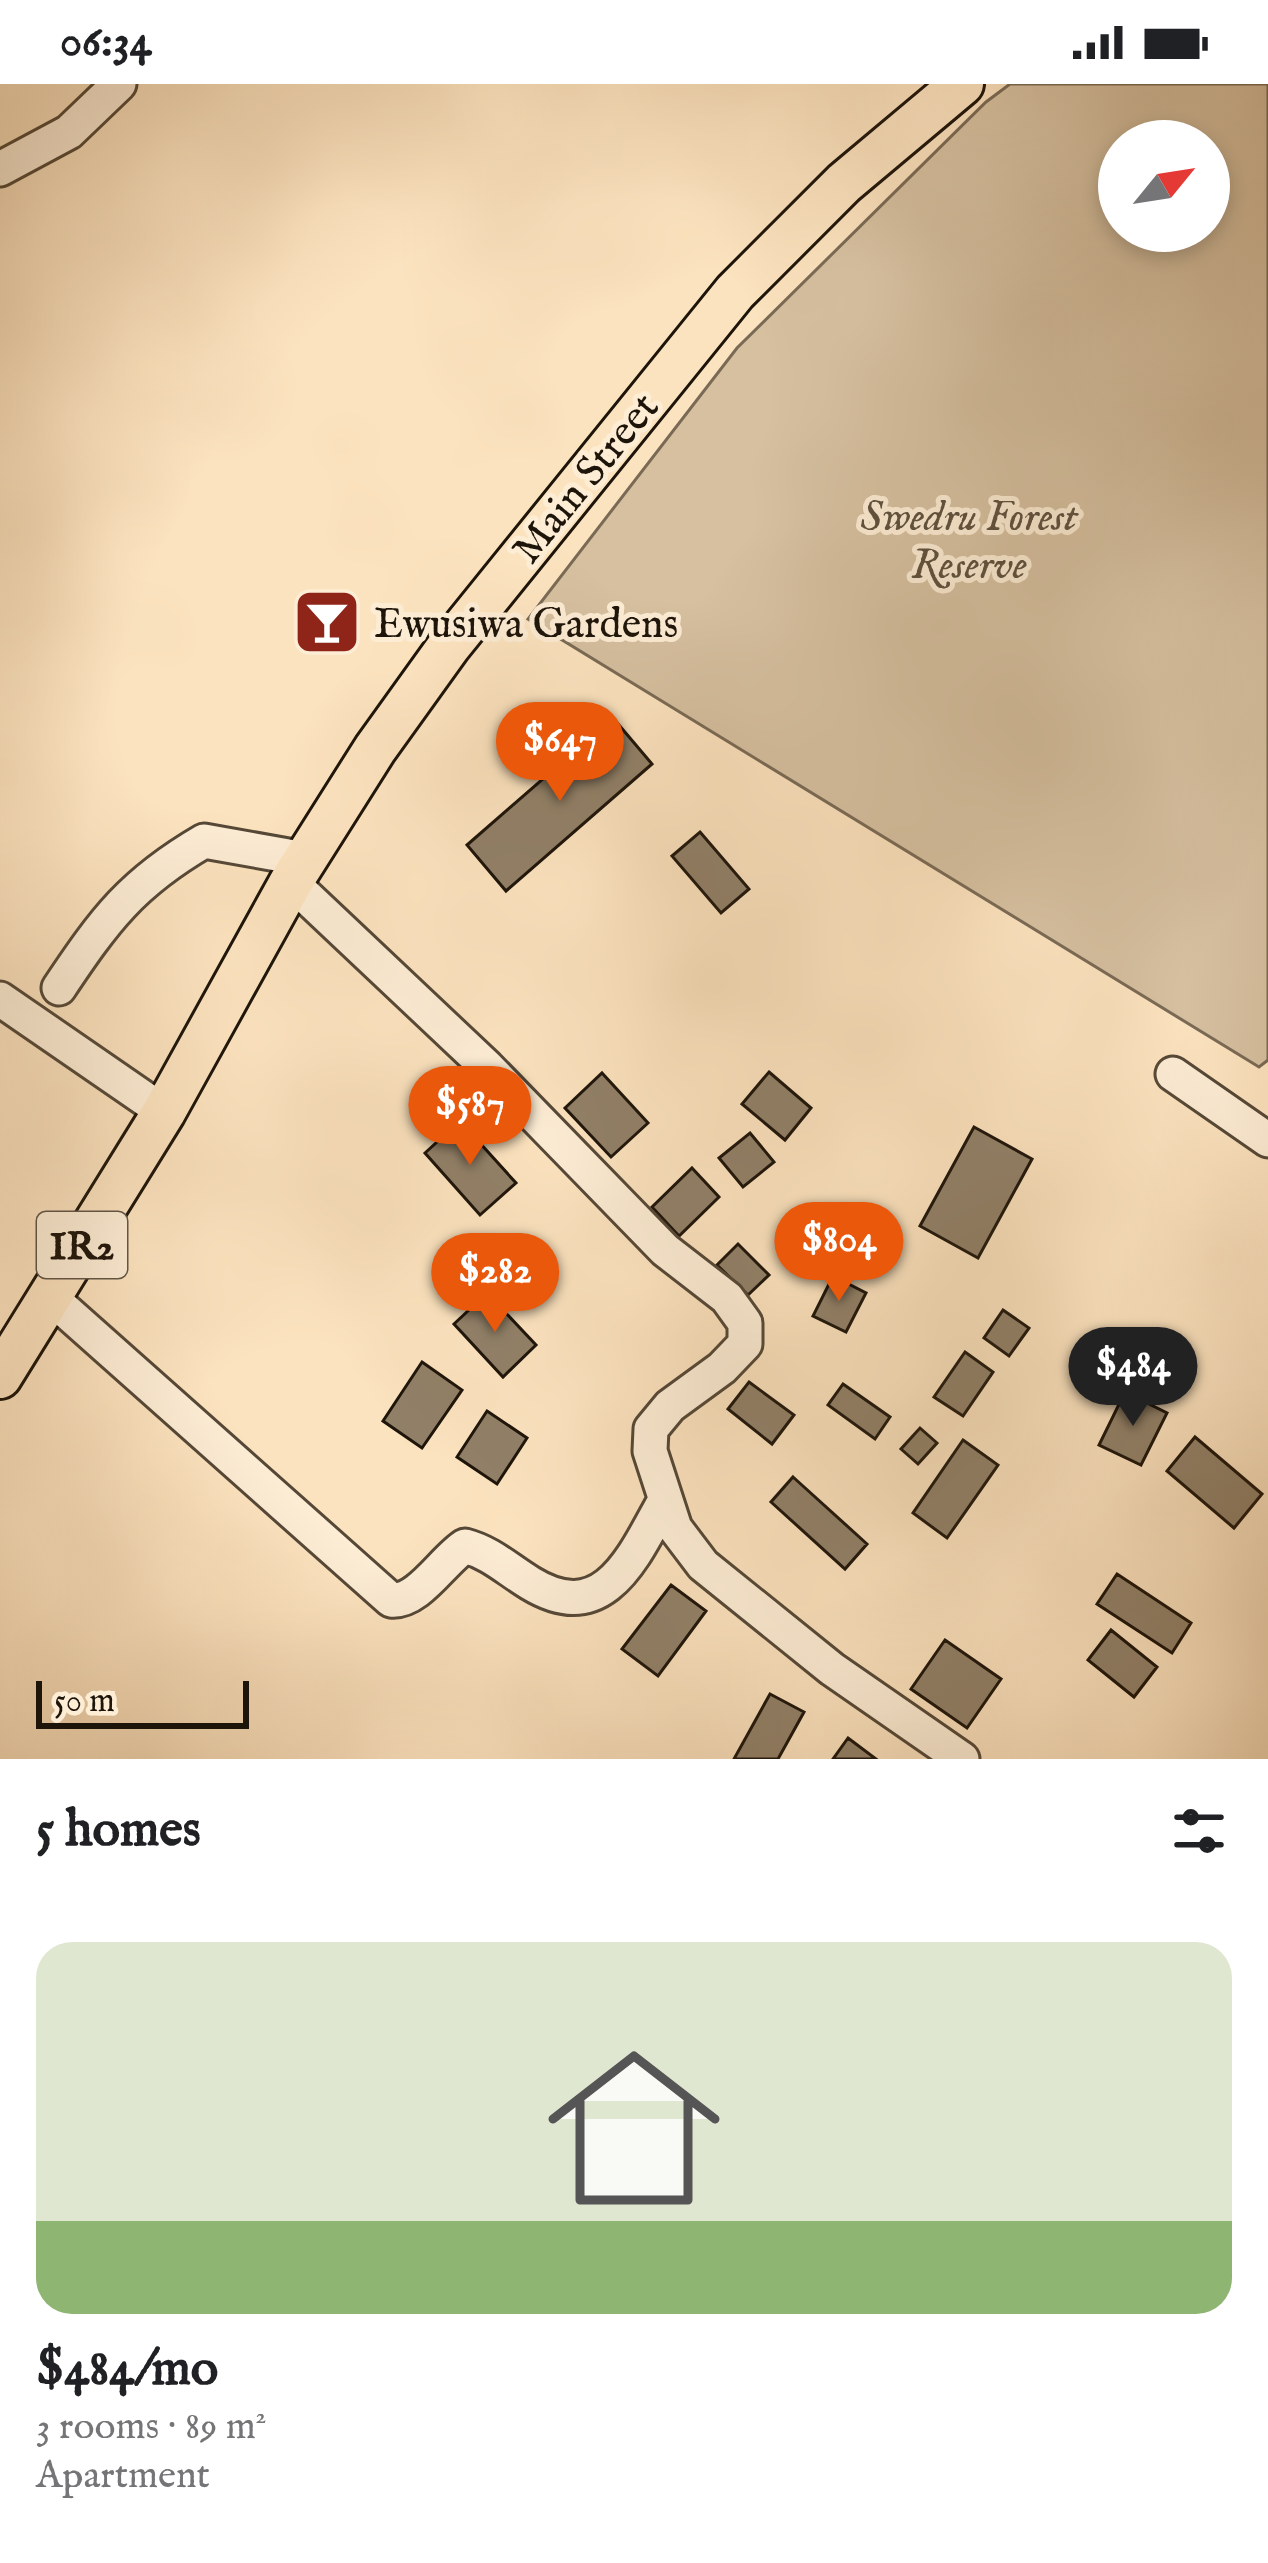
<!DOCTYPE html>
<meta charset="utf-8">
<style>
body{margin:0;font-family:"IM FELL English",serif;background:#f6f6f6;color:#202124;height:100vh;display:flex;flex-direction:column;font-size:45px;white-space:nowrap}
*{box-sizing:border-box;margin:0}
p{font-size:39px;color:#757577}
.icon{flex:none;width:66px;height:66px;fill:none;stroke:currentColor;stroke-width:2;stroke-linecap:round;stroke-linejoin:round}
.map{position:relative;height:1675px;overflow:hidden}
.sheet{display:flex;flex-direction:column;background:#fff;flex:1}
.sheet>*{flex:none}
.needle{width:78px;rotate:60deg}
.fabs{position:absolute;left:1098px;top:36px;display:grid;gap:24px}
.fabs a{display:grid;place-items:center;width:132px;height:132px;border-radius:50%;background:#fff;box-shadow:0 6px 18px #0003;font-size:60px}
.scale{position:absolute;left:36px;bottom:30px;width:213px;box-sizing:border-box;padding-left:12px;border:6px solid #1d140a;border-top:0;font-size:33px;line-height:42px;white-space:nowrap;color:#1d140a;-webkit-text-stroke:9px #fdedd5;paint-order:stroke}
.price{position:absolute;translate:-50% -102px;padding:0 27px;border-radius:42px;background:#ea580c;color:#fff;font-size:39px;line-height:78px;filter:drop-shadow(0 3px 6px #0008)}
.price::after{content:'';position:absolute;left:50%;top:72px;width:36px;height:27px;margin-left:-18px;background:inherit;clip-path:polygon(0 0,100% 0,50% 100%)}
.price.active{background:#222;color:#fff}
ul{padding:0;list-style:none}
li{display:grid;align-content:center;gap:24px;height:636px;padding:0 36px}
li span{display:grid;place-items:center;height:372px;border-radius:36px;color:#555}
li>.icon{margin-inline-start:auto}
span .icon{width:216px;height:216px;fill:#fffc;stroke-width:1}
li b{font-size:51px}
h2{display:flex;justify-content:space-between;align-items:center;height:144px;padding:0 36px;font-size:51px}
.status{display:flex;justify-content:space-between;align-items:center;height:84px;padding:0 60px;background:#fff;direction:ltr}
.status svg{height:33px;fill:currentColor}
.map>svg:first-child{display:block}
</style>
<div class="status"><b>06:34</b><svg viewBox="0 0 49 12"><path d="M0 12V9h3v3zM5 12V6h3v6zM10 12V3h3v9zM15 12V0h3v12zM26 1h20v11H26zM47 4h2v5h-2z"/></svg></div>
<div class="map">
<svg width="1268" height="1675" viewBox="0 0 1268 1675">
<rect width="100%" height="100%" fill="#fce3bf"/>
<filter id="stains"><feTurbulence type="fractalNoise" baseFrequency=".00167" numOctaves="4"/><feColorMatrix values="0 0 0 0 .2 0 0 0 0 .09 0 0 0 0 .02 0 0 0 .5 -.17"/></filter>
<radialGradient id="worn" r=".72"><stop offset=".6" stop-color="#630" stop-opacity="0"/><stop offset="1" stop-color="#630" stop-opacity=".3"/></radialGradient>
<path fill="#d6c0a0" stroke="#7a6a55" stroke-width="3" fill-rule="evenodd" d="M1010,0H1268V976L1259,983L528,535L737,264L986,18ZM1119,57H1209V147H1119Z"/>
<path fill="#918068" stroke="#1d140a" stroke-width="3" d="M613,634L652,680L506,807L467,761Z
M700,748L749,805L721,829L672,772Z
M769,988L811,1024L785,1056L742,1020Z
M602,989L648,1039L611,1073L565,1024Z
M460,1037L516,1099L480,1131L425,1069Z
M974,1043L1032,1075L978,1174L920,1142Z
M750,1049L774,1078L743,1103L719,1074Z
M692,1084L719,1113L679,1152L652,1123Z
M738,1160L769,1191L748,1211L717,1181Z
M833,1192L866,1209L846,1248L813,1232Z
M487,1209L536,1261L503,1293L454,1240Z
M1003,1226L1029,1244L1009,1272L984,1254Z
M965,1268L993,1288L963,1332L934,1313Z
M422,1278L462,1306L422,1364L383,1337Z
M749,1298L794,1331L772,1360L728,1325Z
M843,1300L890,1333L875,1355L828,1321Z
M1125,1308L1167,1329L1141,1381L1099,1361Z
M487,1327L527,1354L497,1400L457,1373Z
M920,1344L937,1359L918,1380L901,1365Z
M1195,1353L1262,1410L1234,1444L1167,1387Z
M963,1356L998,1381L947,1454L913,1429Z
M793,1393L867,1460L845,1485L771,1418Z
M1117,1490L1191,1539L1172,1569L1097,1520Z
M671,1501L706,1527L658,1592L622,1565Z
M1111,1546L1157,1583L1134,1613L1088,1576Z
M945,1556L1001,1595L967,1644L911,1605Z
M770,1610L804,1628L778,1675H734Z
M848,1654L876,1675H833Z"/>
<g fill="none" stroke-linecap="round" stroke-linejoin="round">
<defs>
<path id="minor" d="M0,85L69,48L119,0
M291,798L487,983L665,1166L727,1214L745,1239V1260L722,1284L670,1322L651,1345L650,1367L675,1444L703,1481L832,1585L962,1675
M59,904C105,835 132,799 204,757L305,775
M0,915L164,1028
M1173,990L1268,1056
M49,1212L391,1516C418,1519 443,1476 465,1462C491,1469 507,1485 530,1499C605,1545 634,1471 665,1416"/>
<path id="major" d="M0,1293L164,1028L291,798L375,665L449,562L735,208L844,99L962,0"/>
</defs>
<use href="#minor" stroke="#554837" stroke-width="39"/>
<use href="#major" stroke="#1d140a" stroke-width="48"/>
<use href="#minor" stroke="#fdedd5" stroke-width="33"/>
<use href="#major" stroke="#fce3bf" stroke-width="42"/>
</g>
<defs>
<symbol id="bar-square" viewBox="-11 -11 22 22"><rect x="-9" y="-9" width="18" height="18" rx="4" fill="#8f2418" stroke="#fdedd5"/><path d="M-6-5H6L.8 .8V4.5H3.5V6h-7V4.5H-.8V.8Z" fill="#fff"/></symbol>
</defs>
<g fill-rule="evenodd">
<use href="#bar-square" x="289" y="500" width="76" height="76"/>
</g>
<g text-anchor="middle" stroke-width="10" stroke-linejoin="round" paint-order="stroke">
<rect fill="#fdedd5" stroke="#605547" stroke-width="3" x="37" y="1128" width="90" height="66" rx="9"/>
<g font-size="39" font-weight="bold" fill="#1d140a">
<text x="82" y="1175">IR2</text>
</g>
<g font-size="42" fill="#1d140a" stroke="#fdedd5">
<text transform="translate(584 393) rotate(-51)" y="15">Main Street</text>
</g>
<g font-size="42" font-style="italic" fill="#5e503e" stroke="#fdedd5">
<text x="969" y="446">Swedru Forest<tspan x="969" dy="48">Reserve</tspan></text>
</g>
<g font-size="42" fill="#1d140a" stroke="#fdedd5" text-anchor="start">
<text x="374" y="553">Ewusiwa Gardens</text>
</g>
</g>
<rect width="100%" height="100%" filter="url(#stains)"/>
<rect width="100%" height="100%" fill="url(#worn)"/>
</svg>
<div class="fabs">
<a><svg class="needle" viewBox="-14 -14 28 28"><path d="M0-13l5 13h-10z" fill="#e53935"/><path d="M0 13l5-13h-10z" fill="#757577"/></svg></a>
</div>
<div class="scale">50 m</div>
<b class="price" style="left:560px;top:720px">$647</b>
<b class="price" style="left:470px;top:1084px">$587</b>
<b class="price" style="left:839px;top:1220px">$804</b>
<b class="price" style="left:495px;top:1251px">$282</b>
<b class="price active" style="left:1133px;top:1345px">$484</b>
</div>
<section class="sheet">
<h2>5 homes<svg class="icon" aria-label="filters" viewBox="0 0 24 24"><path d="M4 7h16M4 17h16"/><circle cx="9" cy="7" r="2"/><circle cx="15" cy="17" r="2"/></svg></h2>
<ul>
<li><span style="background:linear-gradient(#dfe7d0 75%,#8fb573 0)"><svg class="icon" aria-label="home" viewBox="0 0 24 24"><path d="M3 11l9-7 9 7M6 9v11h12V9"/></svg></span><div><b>$484/mo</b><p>3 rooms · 89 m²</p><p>Apartment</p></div></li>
</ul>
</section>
